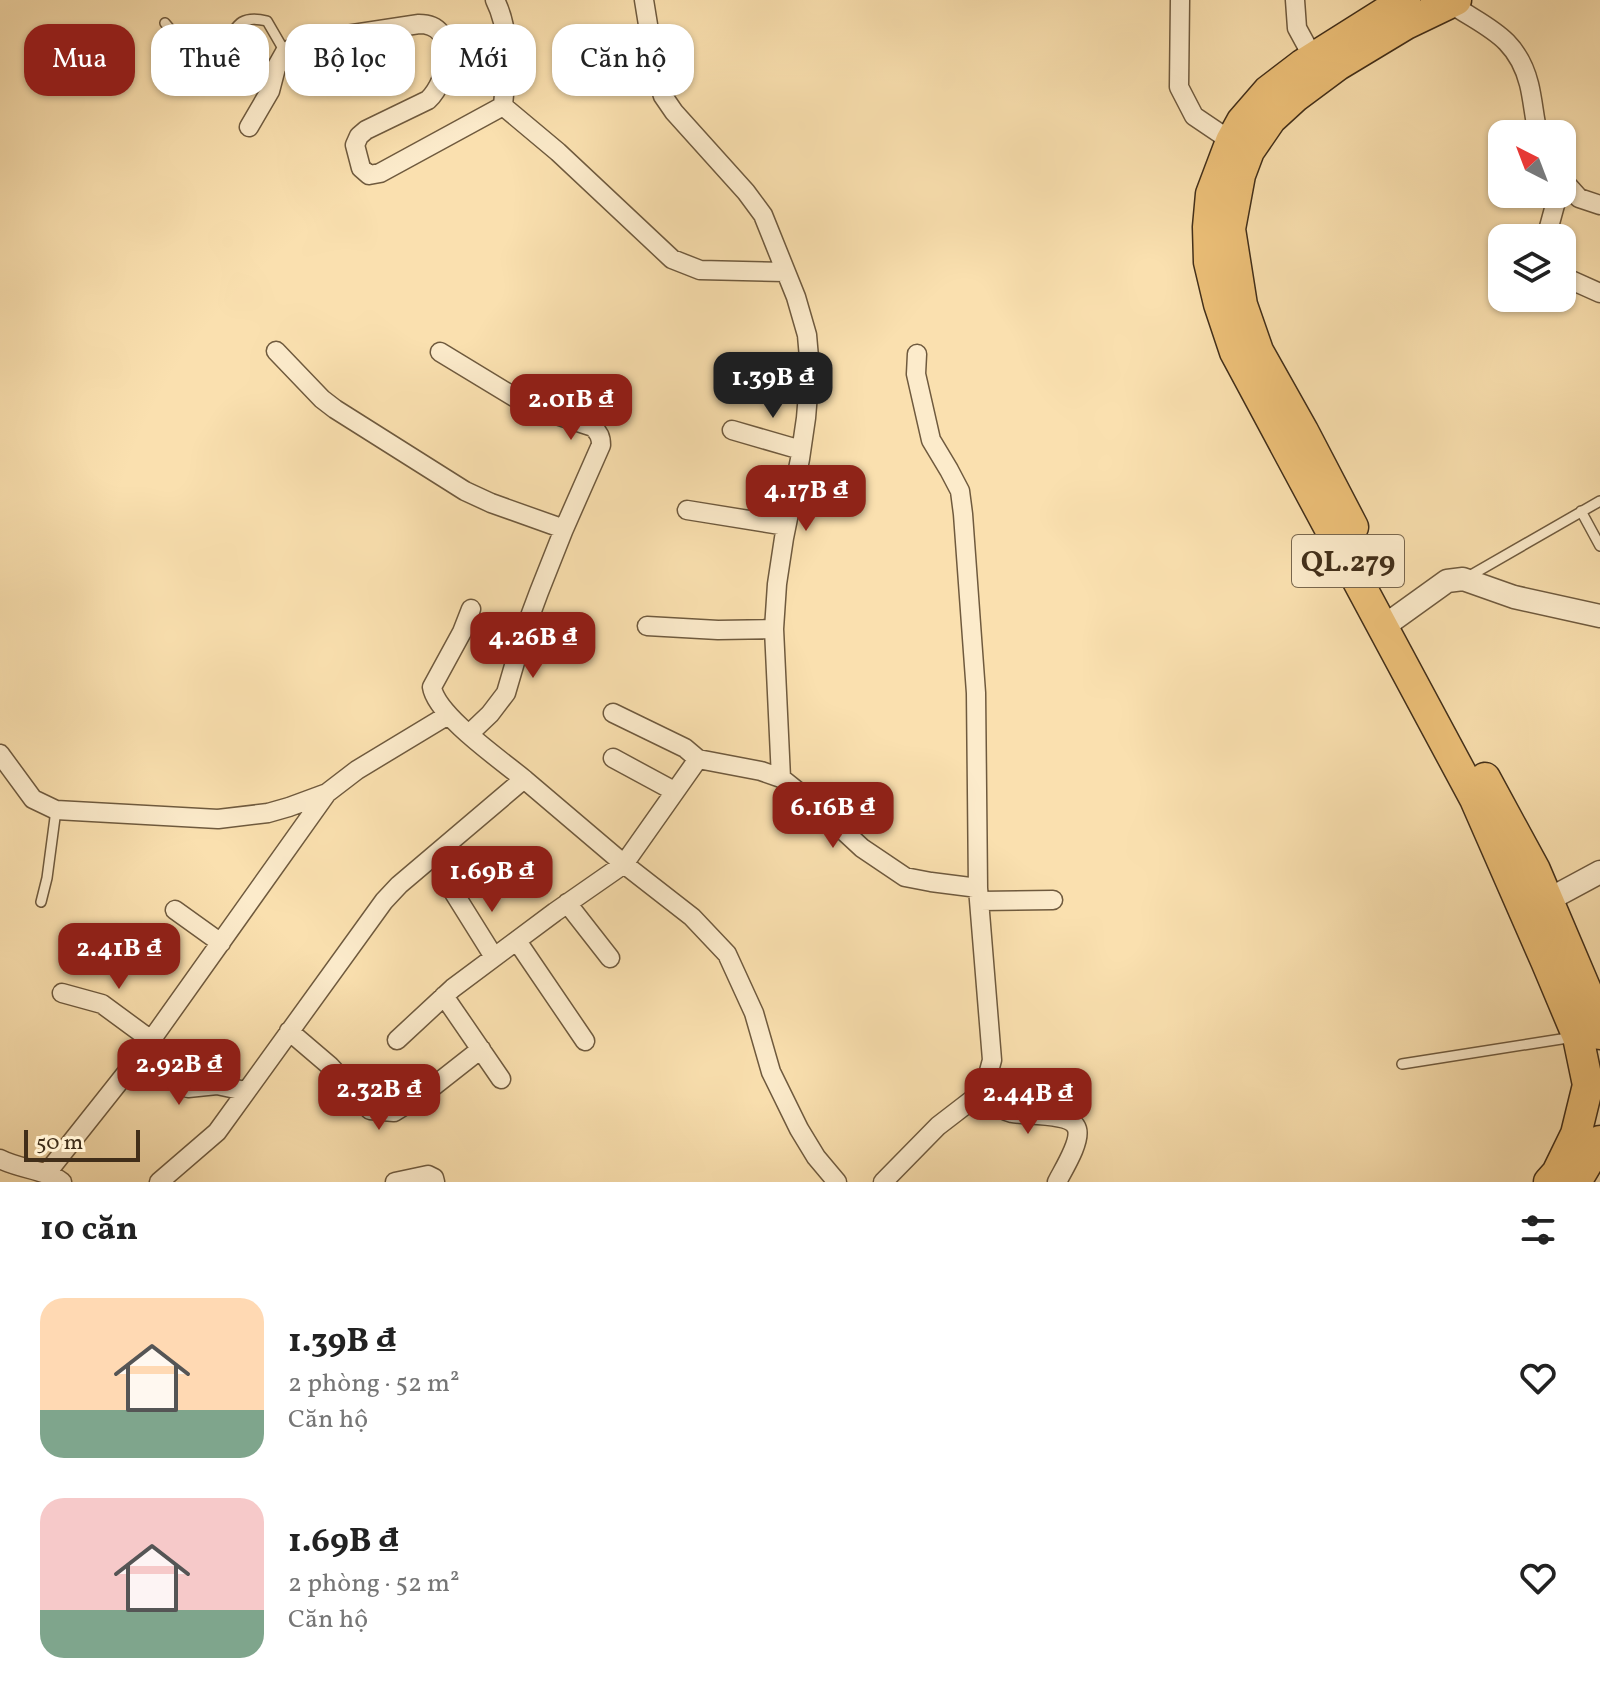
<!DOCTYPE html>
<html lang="vi">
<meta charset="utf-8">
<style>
body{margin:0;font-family:Vollkorn,serif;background:#f2f2f2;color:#222;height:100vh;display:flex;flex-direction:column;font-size:30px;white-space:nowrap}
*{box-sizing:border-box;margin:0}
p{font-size:26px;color:#767676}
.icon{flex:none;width:44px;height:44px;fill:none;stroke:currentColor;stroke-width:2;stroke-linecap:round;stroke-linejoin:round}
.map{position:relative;height:1182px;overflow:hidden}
.sheet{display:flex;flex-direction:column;background:#fff;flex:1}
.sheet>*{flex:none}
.guide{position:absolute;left:24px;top:24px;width:800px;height:72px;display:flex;gap:16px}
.needle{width:52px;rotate:318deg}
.fabs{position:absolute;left:1488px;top:120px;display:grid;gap:16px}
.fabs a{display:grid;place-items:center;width:88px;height:88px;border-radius:16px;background:#fff;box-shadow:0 2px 6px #0004;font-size:40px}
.scale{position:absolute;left:24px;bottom:20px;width:116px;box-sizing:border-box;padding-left:8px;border:4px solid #412e19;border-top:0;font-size:22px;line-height:28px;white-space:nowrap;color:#412e19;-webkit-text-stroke:6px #fcebcb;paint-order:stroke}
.price{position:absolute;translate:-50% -68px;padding:0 18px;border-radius:16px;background:#8f2418;color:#fff;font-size:26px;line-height:52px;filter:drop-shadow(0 2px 4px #0008)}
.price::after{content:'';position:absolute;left:50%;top:48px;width:24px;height:18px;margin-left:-12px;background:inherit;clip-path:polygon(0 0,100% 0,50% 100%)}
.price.selected{background:#222;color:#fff}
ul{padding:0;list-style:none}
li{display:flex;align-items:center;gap:24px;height:200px;padding:0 40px}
li span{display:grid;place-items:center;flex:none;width:224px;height:160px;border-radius:24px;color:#555}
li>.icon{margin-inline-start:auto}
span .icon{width:96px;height:96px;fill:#fffc;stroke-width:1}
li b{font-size:34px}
h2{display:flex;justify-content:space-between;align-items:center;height:96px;padding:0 40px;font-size:34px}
.tag{padding:0 28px;border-radius:24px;background:#fff;box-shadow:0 2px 6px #0004;font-size:28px;line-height:72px}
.tag.selected{background:#8f2418;color:#fff}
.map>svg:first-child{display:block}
</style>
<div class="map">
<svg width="1600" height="1182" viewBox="0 0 1600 1182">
<rect width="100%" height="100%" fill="#fae0af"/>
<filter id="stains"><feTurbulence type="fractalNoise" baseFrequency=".0025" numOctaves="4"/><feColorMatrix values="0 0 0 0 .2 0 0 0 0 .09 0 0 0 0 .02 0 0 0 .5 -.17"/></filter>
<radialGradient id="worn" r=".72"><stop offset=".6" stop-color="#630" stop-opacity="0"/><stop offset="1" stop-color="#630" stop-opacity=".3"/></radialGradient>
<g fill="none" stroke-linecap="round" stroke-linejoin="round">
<defs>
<path id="service" d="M165,23C184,47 202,56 229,36C233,32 237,25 242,22C249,18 259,19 267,21L285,52
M1581,511L1600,546
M1466,578L1600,501
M41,902L47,878L56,810
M1402,1064L1574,1037"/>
<path id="minor" d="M495,0C512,34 506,69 503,106
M644,0L656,74L663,96L674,112L746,192L763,215L796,297L807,335L810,369L806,418L800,459L784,538L777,584L774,629L781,778
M1180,0L1179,87L1194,116L1231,141
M1295,0L1297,28L1316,63
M1446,0C1482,27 1516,33 1529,84C1533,100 1534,117 1538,134
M503,106L558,152L672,259L700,270L785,272
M249,127L270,91L276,68L285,52L307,41L419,24C460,24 449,80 428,100L366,130L359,136L355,145L361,168L369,175L380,173L503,106
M1562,179L1579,198L1600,205
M1546,238L1558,194
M1562,276L1600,293
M276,351L322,399L335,409L465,491L491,503L564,529
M440,352L529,406L593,427C599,433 601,437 601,445L564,529L539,592L523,635L506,693L490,714L469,734
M732,430L801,450
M687,510L786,526
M647,626L718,630L774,629
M0,754L33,799L56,810L218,819L268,813L289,807L327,793
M613,758L674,791
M698,759L761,771L781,778L821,810L862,848L905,877L931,882L978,888
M524,779L624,864L698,759L685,748L613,713
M454,893L494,957
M980,901L1053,900
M567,903L610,958
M175,910L221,943
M517,941L585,1041
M62,993L102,1004L151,1040
M444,996L501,1079
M289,1031L330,1066L370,1110L394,1112L425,1093L481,1049
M397,1040L453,988L555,912L624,864L692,917L727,954L754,1013L771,1072L799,1129L816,1157L837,1182
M142,1053L188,1088L217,1085L245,1091
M977,1096C988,1102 1000,1110 1012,1113C1027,1116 1072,1112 1077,1129C1081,1142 1063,1170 1057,1182
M0,1159C19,1169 47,1170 62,1182
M46,1174L142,1053L327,793L357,770L448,715
M159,1182L217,1132L384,901L399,885L524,779C501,760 436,715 432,687L462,632L471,609
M395,1182L428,1175L434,1178L435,1182
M883,1182L938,1126L977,1096L986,1082L992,1060L978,888L976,693L963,514L960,491L949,470L931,440L916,374L917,354"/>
<path id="tertiary" d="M1383,627L1447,581L1463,579L1514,597L1600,616
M1548,900L1600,872"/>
<path id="trunk" d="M1405,0L1302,65L1268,91L1242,121L1231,141L1211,194L1208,227L1209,262L1219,304L1235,352L1475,799L1546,961L1578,1037L1588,1085L1576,1134L1557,1173L1549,1182
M1353,527L1303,431L1258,351L1242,305L1230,229L1240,175L1249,151L1271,119L1295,97L1338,65L1406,24L1456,0
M1485,778L1535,870L1592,1004L1600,1034
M1576,1182L1600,1141"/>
</defs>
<use href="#service" stroke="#6f5a3e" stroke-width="12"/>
<use href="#minor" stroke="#6f5a3e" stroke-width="21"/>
<use href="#tertiary" stroke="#6f5a3e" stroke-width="25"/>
<use href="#trunk" stroke="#412e19" stroke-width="33"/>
<use href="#service" stroke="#fcebcb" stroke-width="9"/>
<use href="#minor" stroke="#fcebcb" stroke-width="18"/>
<use href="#tertiary" stroke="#fcebcb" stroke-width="22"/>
<use href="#trunk" stroke="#edc078" stroke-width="30"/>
</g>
<g text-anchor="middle" stroke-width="6" stroke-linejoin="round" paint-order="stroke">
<rect fill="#fcebcb" stroke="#79674e" stroke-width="2" x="1292" y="535" width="112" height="52" rx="6"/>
<g font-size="30" font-weight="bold" fill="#412e19">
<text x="1348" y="571">QL.279</text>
</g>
</g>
<rect width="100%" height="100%" filter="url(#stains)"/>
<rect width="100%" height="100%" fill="url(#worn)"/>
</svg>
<div class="fabs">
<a><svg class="needle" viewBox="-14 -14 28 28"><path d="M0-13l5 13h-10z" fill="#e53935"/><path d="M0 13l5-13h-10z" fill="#767676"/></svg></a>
<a><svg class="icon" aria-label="layers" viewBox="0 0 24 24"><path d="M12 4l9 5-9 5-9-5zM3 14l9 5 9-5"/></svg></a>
</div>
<div class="scale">50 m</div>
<b class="price selected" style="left:773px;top:420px">1.39B ₫</b>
<b class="price" style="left:571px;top:442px">2.01B ₫</b>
<b class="price" style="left:806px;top:533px">4.17B ₫</b>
<b class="price" style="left:533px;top:680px">4.26B ₫</b>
<b class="price" style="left:833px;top:850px">6.16B ₫</b>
<b class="price" style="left:492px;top:914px">1.69B ₫</b>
<b class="price" style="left:119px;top:991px">2.41B ₫</b>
<b class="price" style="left:179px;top:1107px">2.92B ₫</b>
<b class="price" style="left:379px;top:1132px">2.32B ₫</b>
<b class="price" style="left:1028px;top:1136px">2.44B ₫</b>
<div class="guide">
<a class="tag selected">Mua</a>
<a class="tag">Thuê</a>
<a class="tag">Bộ lọc</a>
<a class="tag">Mới</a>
<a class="tag">Căn hộ</a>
</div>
</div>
<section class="sheet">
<h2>10 căn<svg class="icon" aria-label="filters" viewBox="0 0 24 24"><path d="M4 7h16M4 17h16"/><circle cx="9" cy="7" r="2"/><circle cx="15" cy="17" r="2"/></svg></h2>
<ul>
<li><span style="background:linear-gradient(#ffd9b3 70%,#7fa58c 0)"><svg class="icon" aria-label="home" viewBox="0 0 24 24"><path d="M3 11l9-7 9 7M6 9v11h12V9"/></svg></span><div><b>1.39B ₫</b><p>2 phòng · 52 m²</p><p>Căn hộ</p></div><svg class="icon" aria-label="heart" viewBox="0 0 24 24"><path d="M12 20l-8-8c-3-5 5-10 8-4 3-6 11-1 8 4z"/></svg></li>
<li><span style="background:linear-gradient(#f6c9c9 70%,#7fa58c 0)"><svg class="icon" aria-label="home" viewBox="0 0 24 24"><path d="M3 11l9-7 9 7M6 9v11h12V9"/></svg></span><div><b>1.69B ₫</b><p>2 phòng · 52 m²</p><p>Căn hộ</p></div><svg class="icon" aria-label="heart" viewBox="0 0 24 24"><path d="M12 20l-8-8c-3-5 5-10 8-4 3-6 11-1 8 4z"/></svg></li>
</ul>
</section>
